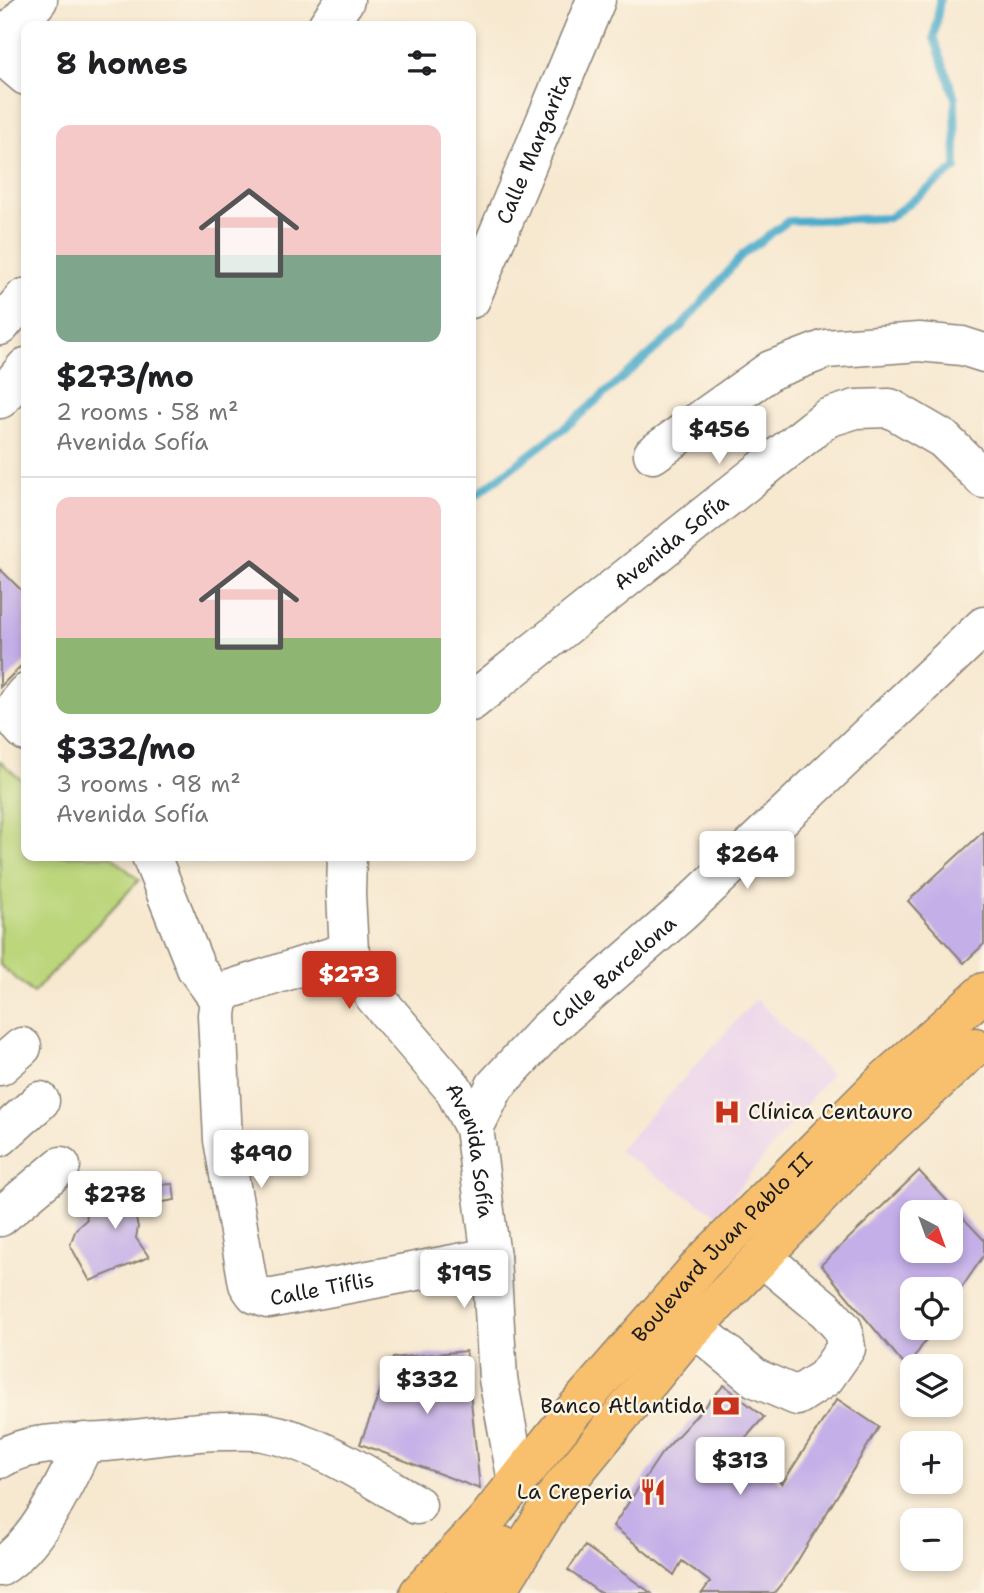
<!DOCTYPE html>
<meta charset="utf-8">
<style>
body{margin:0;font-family:"Shantell Sans",sans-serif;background:#f6f6f6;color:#202124;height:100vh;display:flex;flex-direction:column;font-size:26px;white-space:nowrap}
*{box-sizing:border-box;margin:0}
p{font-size:23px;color:#757577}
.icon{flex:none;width:38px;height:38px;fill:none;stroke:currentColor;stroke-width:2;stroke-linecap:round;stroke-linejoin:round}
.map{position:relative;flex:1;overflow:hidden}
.panel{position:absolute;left:21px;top:21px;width:455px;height:840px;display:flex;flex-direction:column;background:#fff;border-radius:14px;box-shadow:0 4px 10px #0003}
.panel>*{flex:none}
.needle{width:46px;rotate:139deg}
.controls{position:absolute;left:900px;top:1200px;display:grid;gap:14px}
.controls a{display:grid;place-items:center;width:63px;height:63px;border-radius:14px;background:#fff;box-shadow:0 4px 10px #0003;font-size:35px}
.price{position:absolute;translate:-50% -60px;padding:0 16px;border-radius:7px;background:#fff;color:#222;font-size:23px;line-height:46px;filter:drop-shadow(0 2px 4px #0008)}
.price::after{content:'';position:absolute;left:50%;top:42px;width:21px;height:16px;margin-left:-10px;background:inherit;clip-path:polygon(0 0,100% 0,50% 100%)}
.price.selected{background:#c8321e;color:#fff}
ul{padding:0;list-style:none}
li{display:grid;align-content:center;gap:14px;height:371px;padding:0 35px}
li+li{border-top:2px solid #e0e0e0}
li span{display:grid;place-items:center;height:217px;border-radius:14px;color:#555}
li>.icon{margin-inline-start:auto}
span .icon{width:126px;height:126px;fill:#fffc;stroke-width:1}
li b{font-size:30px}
h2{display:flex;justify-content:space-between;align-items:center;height:84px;padding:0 35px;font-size:30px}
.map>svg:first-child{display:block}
</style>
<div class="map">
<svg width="984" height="1593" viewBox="0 0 984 1593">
<rect width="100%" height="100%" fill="#fcf5e5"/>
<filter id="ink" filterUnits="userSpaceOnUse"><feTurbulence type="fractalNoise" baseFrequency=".0143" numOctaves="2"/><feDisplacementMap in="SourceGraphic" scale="14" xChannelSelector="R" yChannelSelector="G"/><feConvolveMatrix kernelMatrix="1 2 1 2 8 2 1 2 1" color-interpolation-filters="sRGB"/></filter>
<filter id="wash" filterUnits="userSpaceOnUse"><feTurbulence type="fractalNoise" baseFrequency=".00686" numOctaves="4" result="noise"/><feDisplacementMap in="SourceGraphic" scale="28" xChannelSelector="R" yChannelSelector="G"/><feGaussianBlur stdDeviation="1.57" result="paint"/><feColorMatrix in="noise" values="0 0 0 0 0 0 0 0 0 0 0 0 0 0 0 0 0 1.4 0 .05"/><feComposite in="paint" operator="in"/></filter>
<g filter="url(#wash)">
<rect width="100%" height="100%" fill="#f7e8d0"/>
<path fill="#ead1ec" d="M756,999L831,1074L717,1215L618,1151Z"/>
<path fill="#bcd67b" stroke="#6c794c" stroke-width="2" d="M0,761L26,784V856H111L139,880L33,993L0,965Z"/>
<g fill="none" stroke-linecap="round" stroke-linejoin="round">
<path stroke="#4caccb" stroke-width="8" d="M471,499L573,421L680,328L742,255L788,221L889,218L956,168L955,98L934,38L940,0"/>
</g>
<g id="blocks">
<path fill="#c4afe8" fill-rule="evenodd" d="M0,569L26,595V661L0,687Z
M984,831V944L964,963L908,901Z
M919,1171L984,1240V1255L950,1305V1290H912V1328H934L907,1368L821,1265ZM912,1213H950V1251H912Z
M173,1184L175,1200L133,1207L138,1227L136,1238L149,1257L90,1281L70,1245L76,1229L87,1219L83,1204L102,1205L122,1198L124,1186Z
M466,1351L480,1489L360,1444L393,1358Z
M724,1385L764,1417L741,1443L782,1484L837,1399L879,1427L792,1570L774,1593H702L710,1582L682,1561L674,1575L613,1526L661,1454Z
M585,1546L651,1593H600L568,1570Z"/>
</g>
</g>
<g filter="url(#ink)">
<use href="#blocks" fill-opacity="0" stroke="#8a8276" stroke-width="2"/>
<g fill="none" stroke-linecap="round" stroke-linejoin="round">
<defs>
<g id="minor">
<path d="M327,26L345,0"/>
<path d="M0,44L38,0"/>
<path d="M0,54L26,76"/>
<path id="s1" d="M471,299L596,0"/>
<path d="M0,326L24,298"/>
<path d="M0,399L26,367"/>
<path d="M653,454L771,370L826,349L919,342L962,346L984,353"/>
<path d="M26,693C11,709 10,717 26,732"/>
<path id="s2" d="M471,702L827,418L856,409L890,408L943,439L984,479"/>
<path d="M151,856L196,968L219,1000"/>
<path id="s3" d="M347,856L346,894L349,951L374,996L453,1088L474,1128L491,1257L498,1379L517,1481"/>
<path id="s4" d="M349,951L228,990L219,1000L217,1015L223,1140L248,1284L255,1294L268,1299L491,1257"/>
<path d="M0,1066L22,1047"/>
<path id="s5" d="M474,1128L495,1086L547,1030L681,913L984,626"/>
<path d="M0,1137L40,1101"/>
<path d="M0,1217L61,1166"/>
<path d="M694,1327L755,1378L797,1396L825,1378L846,1348L843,1329L827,1311L762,1257"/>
<path d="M0,1459C31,1440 68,1444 104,1442C147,1439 188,1430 231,1431C242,1431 253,1430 263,1432C319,1442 369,1477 417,1505"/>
<path d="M0,1567C39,1543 65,1483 85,1442"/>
</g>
<g id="major">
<path id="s6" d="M419,1593L484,1523L572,1413L703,1262L884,1081L984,992"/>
<path d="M465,1593L503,1546"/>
<path d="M496,1593L559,1491L688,1334L868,1146L975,1047"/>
</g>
</defs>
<use href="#minor" stroke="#8a8276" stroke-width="41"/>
<use href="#major" stroke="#8a8276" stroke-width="41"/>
<use href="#minor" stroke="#fff" stroke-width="38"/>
<use href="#major" stroke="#f8bf6c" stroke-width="38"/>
</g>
</g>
<defs>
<symbol id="hospital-bare" viewBox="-9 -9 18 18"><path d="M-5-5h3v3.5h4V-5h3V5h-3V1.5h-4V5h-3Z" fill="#c8321e" stroke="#fcf5e5" stroke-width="2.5" paint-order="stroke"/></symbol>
<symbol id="bank-bare" viewBox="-9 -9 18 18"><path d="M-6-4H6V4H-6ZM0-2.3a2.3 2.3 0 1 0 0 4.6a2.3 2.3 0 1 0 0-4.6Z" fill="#c8321e" stroke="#fcf5e5" stroke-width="2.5" paint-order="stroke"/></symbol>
<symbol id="restaurant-bare" viewBox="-9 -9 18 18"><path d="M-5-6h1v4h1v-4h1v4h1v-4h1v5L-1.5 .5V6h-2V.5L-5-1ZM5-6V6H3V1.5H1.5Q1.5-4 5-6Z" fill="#c8321e" stroke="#fcf5e5" stroke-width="2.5" paint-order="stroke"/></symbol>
</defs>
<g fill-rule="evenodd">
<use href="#hospital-bare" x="708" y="1093" width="38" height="38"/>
<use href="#bank-bare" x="707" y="1387" width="38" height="38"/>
<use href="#restaurant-bare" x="634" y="1473" width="38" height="38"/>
</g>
<g text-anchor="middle" stroke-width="5" stroke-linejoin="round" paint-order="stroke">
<g font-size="21" fill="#1c1c1c" stroke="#fcf5e5">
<text dy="7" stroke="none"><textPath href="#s1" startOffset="163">Calle Margarita</textPath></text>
<text dy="7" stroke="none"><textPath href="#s2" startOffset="256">Avenida Sofía</textPath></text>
<text dy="7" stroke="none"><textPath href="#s5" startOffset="212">Calle Barcelona</textPath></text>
<text dy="7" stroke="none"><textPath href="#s3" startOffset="334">Avenida Sofía</textPath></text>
<text dy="7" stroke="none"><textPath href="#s6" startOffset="460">Boulevard Juan Pablo II</textPath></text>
<text dy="7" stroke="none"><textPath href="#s4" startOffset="508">Calle Tiflis</textPath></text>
</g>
<g font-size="21" fill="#1c1c1c" stroke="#fcf5e5" text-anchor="end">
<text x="748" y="1119" text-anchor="start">Clínica Centauro</text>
<text x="705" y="1413">Banco Atlantida</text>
<text x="632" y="1499">La Creperia</text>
</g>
</g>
</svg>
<div class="controls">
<a><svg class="needle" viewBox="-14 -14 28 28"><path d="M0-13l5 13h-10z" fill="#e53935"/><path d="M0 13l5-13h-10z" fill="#757577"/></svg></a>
<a><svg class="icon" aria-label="locate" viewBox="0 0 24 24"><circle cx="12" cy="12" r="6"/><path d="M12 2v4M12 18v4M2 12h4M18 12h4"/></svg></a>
<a><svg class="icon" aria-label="layers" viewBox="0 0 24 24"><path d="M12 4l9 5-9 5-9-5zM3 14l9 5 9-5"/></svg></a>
<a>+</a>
<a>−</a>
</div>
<b class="price" style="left:719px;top:466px">$456</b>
<b class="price" style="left:747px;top:891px">$264</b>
<b class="price selected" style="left:349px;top:1011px">$273</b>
<b class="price" style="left:261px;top:1190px">$490</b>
<b class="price" style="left:115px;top:1231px">$278</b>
<b class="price" style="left:464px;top:1310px">$195</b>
<b class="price" style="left:427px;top:1416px">$332</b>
<b class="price" style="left:740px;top:1497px">$313</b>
<section class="panel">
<h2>8 homes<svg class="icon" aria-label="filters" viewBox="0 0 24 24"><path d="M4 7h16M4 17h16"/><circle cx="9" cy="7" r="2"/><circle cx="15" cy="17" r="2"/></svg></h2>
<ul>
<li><span style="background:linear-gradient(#f6c9c9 60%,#7fa58c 0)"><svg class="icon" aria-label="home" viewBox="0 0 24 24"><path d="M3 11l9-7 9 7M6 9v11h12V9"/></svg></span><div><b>$273/mo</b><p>2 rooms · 58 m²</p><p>Avenida Sofía</p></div></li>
<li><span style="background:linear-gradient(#f6c9c9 65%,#8fb573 0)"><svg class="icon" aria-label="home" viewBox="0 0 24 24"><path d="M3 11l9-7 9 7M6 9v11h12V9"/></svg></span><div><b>$332/mo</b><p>3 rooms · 98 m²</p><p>Avenida Sofía</p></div></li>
</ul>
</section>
</div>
